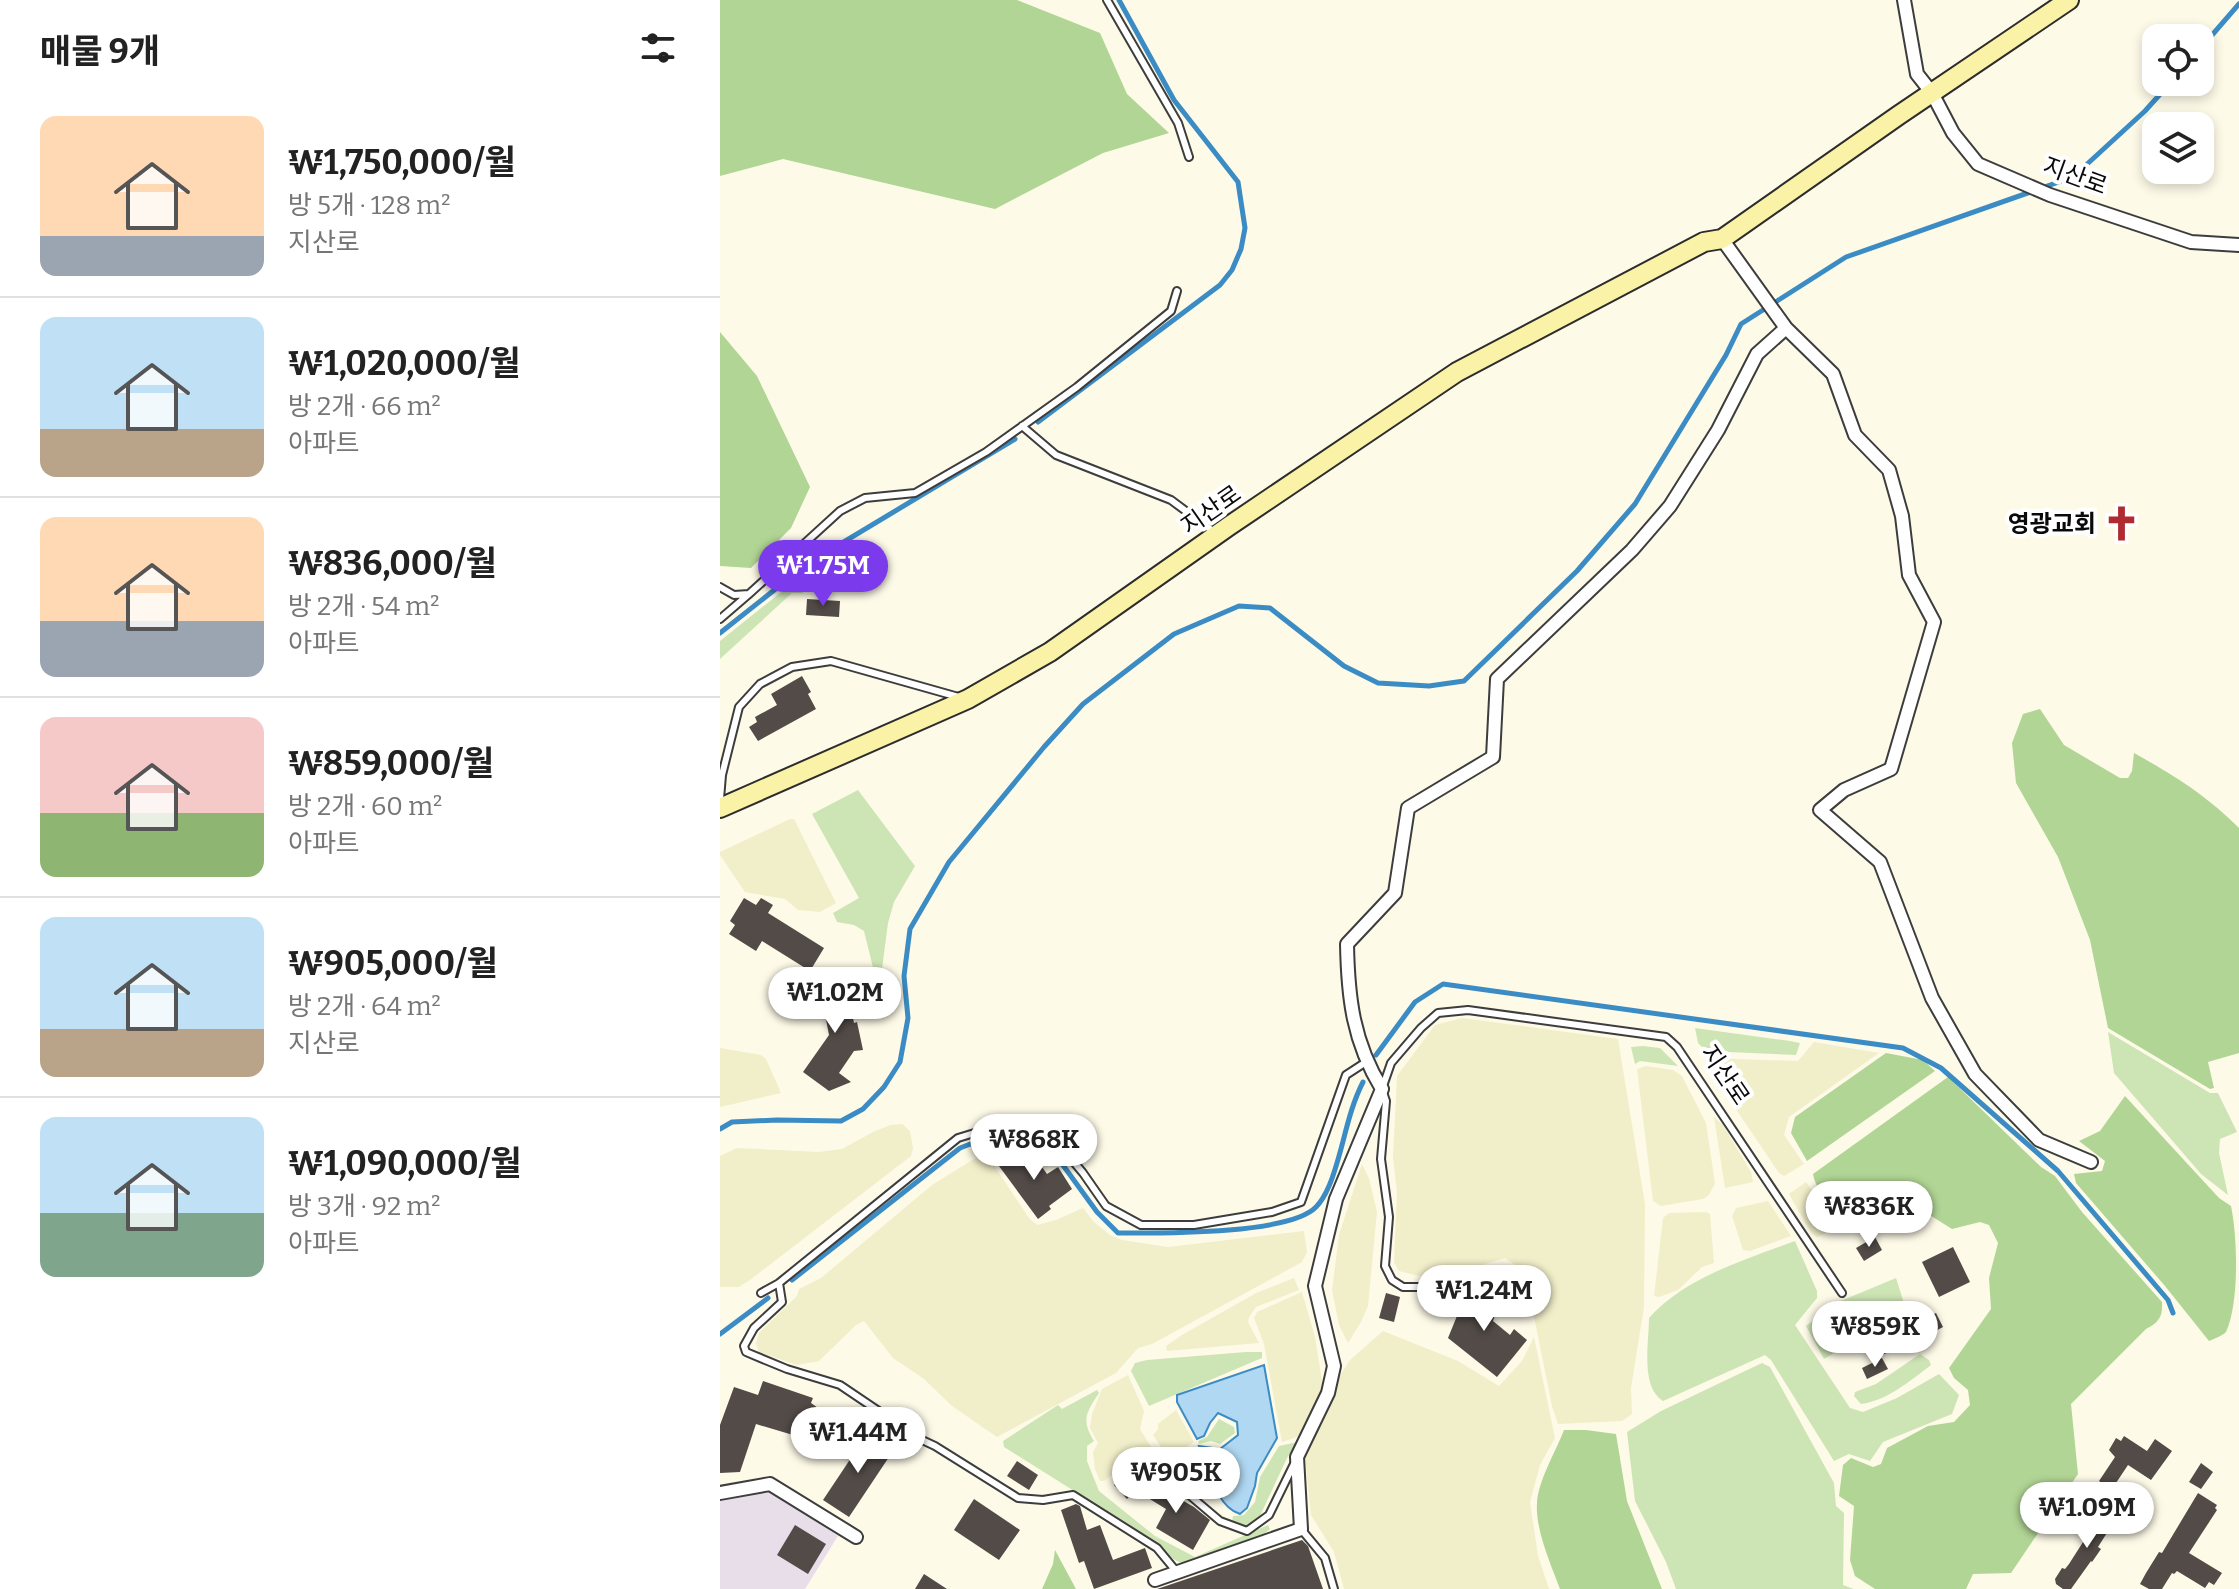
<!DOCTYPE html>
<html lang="ko">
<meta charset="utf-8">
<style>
body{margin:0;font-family:Bitter,"Noto Sans KR",serif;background:#f2f2f2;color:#222;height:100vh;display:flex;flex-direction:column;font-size:30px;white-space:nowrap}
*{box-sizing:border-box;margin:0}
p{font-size:26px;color:#767676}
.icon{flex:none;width:44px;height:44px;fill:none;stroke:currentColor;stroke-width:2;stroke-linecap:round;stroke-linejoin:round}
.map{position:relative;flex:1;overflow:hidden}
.drawer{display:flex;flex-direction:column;background:#fff;width:720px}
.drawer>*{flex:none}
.tools{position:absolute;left:1422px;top:24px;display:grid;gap:16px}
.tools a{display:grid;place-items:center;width:72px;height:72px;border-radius:16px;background:#fff;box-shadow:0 4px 12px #0003;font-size:40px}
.price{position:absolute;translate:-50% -68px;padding:0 18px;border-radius:28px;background:#fff;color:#222;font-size:26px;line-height:52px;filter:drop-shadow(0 2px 4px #0008)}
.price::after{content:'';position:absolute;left:50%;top:48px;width:24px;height:18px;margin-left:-12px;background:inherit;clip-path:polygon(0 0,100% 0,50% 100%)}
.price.on{background:#7c3aed;color:#fff}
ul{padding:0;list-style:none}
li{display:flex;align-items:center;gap:24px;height:200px;padding:0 40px}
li+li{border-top:2px solid #e0e0e0}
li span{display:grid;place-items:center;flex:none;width:224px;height:160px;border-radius:16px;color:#555}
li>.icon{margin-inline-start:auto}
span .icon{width:96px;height:96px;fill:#fffc;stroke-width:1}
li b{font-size:34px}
h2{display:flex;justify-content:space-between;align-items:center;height:96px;padding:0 40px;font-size:34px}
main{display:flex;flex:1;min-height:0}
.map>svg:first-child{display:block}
</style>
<main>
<section class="drawer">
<h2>매물 9개<svg class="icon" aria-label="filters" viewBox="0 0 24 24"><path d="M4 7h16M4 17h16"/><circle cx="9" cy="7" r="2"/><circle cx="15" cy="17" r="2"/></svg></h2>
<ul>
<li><span style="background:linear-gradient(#ffd9b3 75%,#9aa5b1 0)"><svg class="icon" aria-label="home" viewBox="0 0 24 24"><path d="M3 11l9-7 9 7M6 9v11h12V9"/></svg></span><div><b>₩1,750,000/월</b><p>방 5개 · 128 m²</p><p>지산로</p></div></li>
<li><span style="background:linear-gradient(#bfe0f5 70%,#b9a48a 0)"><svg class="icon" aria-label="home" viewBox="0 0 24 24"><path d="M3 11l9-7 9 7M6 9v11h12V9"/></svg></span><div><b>₩1,020,000/월</b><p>방 2개 · 66 m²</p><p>아파트</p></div></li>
<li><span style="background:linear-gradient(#ffd9b3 65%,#9aa5b1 0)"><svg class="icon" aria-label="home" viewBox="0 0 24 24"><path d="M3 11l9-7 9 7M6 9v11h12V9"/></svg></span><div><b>₩836,000/월</b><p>방 2개 · 54 m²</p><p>아파트</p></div></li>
<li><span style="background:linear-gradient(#f6c9c9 60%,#8fb573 0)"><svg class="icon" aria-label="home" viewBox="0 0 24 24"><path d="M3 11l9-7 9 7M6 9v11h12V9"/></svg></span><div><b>₩859,000/월</b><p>방 2개 · 60 m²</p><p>아파트</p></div></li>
<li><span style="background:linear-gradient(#bfe0f5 70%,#b9a48a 0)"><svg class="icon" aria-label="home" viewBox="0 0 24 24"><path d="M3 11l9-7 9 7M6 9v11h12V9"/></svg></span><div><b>₩905,000/월</b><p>방 2개 · 64 m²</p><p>지산로</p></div></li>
<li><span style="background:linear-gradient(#bfe0f5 60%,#7fa58c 0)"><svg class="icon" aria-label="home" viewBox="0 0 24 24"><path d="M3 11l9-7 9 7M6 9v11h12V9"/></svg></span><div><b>₩1,090,000/월</b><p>방 3개 · 92 m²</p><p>아파트</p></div></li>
</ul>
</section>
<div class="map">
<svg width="1519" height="1589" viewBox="0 0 1519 1589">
<rect width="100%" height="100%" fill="#fefae8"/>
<path fill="#e8dee9" d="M49,1489L118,1536L85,1589H0V1500Z"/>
<path fill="#f1eeca" d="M70,819H74L116,903L100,912L78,910L65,899L25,892L0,855V852Z
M742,1018L898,1039L925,1204L924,1307L911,1388L912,1414L902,1421L838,1424L832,1406L805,1272L785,1258L726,1276H699L679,1271L674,1262L677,1193L673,1157L677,1076L715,1025Z
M1094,1042L1159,1053L1069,1117L1064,1135L1084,1164L1064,1176L1059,1173L986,1065L990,1058L1078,1061Z
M0,1048L41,1055L46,1059L61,1093L0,1107Z
M926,1066L953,1070L962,1076L986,1123L995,1183L989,1195L983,1199L941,1206L933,1201L917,1069Z
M994,1117L1003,1125L1031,1172L1033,1182L1005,1188Z
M182,1124L190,1131L193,1148L191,1156L30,1280L19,1287H0V1156L17,1148L99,1152L122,1149L155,1131L171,1125Z
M262,1154L267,1155L309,1218L317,1225L336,1220L363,1208L374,1222L390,1235L402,1240L448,1247L584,1231L587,1252L582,1262L432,1344L418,1348L396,1373L277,1437L232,1406L204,1379L173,1358L144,1321L136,1325L99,1361L77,1365L39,1352L36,1343L39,1333L77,1296L79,1289L101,1278L212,1185Z
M642,1164L649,1178L657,1212L648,1306L641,1322L628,1343L619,1325L612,1290L619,1235Z
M1086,1182L1118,1227L1097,1237L1091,1233L1069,1194Z
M1048,1201L1071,1236L1030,1251L1023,1250L1012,1216L1016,1208Z
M986,1212L990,1214L994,1263L982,1267L958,1290L939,1297L934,1296L943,1218L949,1213Z
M574,1278L579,1290L536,1307L529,1317L528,1322L539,1343L447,1351L446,1346L462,1335L536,1293Z
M582,1292L595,1337L604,1393L580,1436L562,1442L544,1344L534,1318L537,1312Z
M663,1331L738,1361L779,1386L802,1361L814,1337L835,1438L820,1465L810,1502L818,1556L829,1589H624L614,1552L591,1515L585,1458L621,1374L630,1360Z
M408,1375L424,1411L420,1429L438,1458L418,1472L401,1468L384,1481H380L375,1469L373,1452L378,1443L370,1428L372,1414L382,1389Z
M456,1410L474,1442L449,1459L433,1435L438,1429V1424Z"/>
<path fill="#cde5b5" d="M70,585L83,590V593H72L0,659V641Z
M138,790L195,866L174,902L168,923L159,992L144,931L134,925L117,922L113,913L139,898L92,814Z
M975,1028L1070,1041L1080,1043L1076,1055L986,1051L978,1043Z
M1388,1032L1490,1093H1498L1517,1132L1500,1139L1499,1153L1508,1195L1481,1174L1394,1073Z
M923,1046L940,1048L958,1066L920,1061L915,1064L911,1047Z
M1075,1241L1097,1291V1298L1075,1325L1130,1408L1143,1412L1177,1398L1219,1374L1239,1395L1232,1414L1163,1442L1150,1461L1129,1454L1114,1461L1051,1360L1045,1355L943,1401C920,1387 929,1342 929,1318C964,1278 1026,1259 1075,1241Z
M1176,1278L1183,1300L1180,1308C1172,1311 1169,1308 1160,1308C1149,1309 1142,1322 1135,1330L1137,1346L1129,1353L1123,1348L1104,1359L1086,1326L1116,1303Z
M526,1352H542V1358L429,1406L411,1371L415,1363L427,1360Z
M1200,1354L1209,1360L1211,1365C1191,1380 1167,1401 1141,1404L1134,1396L1135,1392L1156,1384Z
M1042,1363L1050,1367L1114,1483L1116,1506L1124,1513L1123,1585L1134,1589H956L946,1562L915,1501L907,1432L941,1411Z
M377,1390L379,1393C366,1413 361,1420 374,1441L367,1446V1461L379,1491L435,1536L475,1557L548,1525L550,1529L543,1535C525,1542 477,1568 459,1562C451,1559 445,1551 440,1545L284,1447L283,1441L338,1405L342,1409Z
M499,1419L514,1427L515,1433L500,1444L491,1441L479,1444L478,1441L487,1437Z
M578,1442L567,1458L539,1518L533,1524L525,1527L512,1522L513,1516L524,1515L535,1502L540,1477L559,1446Z"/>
<path fill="#b1d595" d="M0,0H297L380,33L407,94L449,133L383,153L275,209L63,159L0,176Z
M0,332L37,376L90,487L71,528L31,568L0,566Z
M1320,709L1344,745L1400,778H1408L1412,771L1414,753C1455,776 1486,795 1519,828V1053L1488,1062L1494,1088L1490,1089L1388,1028L1370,940L1338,857L1296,783L1292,743L1303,714Z
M1166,1053L1203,1060L1215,1071L1087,1161L1071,1133L1075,1117Z
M1228,1077L1321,1167L1335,1176L1362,1212L1442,1302C1443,1316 1439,1323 1426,1329L1351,1404L1358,1474L1291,1573L1253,1574L1246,1589H1155L1135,1576L1130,1560L1134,1506L1119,1496L1123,1465L1131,1458L1153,1467L1161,1464L1167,1448L1208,1426L1234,1422L1250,1405L1248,1390L1234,1378L1229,1368L1271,1309L1269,1278L1278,1243L1269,1225L1260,1222L1232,1229L1208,1214L1197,1194L1128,1224C1113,1214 1096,1191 1093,1174Z
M1405,1096L1499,1198L1511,1206C1518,1240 1519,1304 1506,1332C1502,1336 1494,1339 1489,1341L1445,1286L1356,1183L1354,1174L1382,1171L1385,1161L1359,1141L1380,1131Z
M844,1430H866L896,1434L907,1501L942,1589H840C831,1565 815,1529 817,1503C818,1481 836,1451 844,1430Z
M335,1550L356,1589H322L333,1564Z"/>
<path fill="#b0d8f2" stroke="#3b8cc4" stroke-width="2" d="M544,1365L557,1438L537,1473L535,1486L527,1508L520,1514C496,1507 488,1467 479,1446L500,1449L518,1435L517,1422L498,1413L490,1423L484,1436L477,1439L457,1402V1395Z"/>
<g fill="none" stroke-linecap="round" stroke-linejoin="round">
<path stroke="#3b8cc4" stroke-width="5" d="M1480,49L1519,4
M318,422L500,285L512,270L521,249L525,228L518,182L454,100L399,0
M0,633L87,564L295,439
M656,1055L695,1002L723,984L1183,1048L1221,1068L1338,1171L1448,1300L1453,1313
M0,1129L12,1122L57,1120L121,1121L143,1109L164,1087L180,1062L188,1018L184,976L190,929L229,862L324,747L363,704L454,634L519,606L550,608L624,666L658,683L709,686L744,681L857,571L915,504L1006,355L1021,324L1126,257L1353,177L1425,111L1451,82
M72,1280L240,1148L271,1136L322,1139L329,1146L377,1212L398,1233C438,1233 569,1235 596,1207C601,1202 606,1193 609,1186C623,1153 626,1115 643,1082
M0,1334L48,1298"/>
</g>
<path fill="#524b47" d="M87,599L120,601L119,617L86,615Z
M82,676L91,692L88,694L96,709L38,741L29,727L37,722L35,717L57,705L51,694Z
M24,898L36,905L41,898L53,905L48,913L104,948L90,971L42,941L36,951L9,934L15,925L10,921Z
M124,973L134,1023L137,1022L143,1050L134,1051L119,1073L131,1082L109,1091L83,1072L109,1035L98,978Z
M310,1150L327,1174L338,1167L352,1189L329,1206L331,1209L318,1219L276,1162L289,1152L295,1160Z
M1155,1237L1162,1250L1144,1261L1136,1248Z
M1233,1247L1250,1282L1219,1297L1202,1262Z
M754,1285L771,1295L768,1300L779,1303L773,1321L790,1335L794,1329L807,1340L777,1377L728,1338L739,1311Z
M666,1293L680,1297L674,1322L659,1318Z
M1216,1313L1223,1327L1185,1347L1183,1344L1157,1358L1149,1344L1180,1327L1179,1324L1192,1316L1196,1323Z
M1162,1358L1168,1369L1147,1379L1142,1368Z
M43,1381L93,1398L91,1403L111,1417L97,1439L78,1426L73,1435L36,1424L20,1472L0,1473V1425L14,1387L38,1395Z
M154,1434L169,1445L165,1451L171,1454L129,1517L103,1500L145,1437L150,1441Z
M1404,1436L1427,1451L1435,1439L1452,1451L1431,1480L1408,1465L1396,1483H1393L1389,1488L1379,1481L1395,1457L1389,1450L1396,1438L1401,1441Z
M297,1461L318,1475L309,1490L287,1476Z
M1481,1463L1493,1472L1481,1489L1469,1482Z
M403,1476L416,1489L407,1499L394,1485Z
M431,1476L448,1488L446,1491L474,1507L490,1520L473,1550L436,1528L446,1509L420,1493Z
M1478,1493L1497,1505L1495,1508L1497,1510L1469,1553L1502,1573L1494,1585L1489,1582L1485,1588L1457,1571L1454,1574L1452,1573L1442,1589H1429L1420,1584L1426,1573L1439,1552L1442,1553Z
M254,1499L300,1530L279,1560L234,1530Z
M356,1504L360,1506L367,1530L380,1525L393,1560L425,1548L432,1568L374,1589L364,1561L359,1563L341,1510Z
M1386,1506L1399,1514L1378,1547L1381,1549L1372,1562L1371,1561L1351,1589H1343L1336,1584L1335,1579L1342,1568L1345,1569L1349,1564Z
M75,1525L106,1544L88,1574L57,1555Z
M582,1540L588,1546L603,1589H437Z
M204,1574L227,1589H195Z"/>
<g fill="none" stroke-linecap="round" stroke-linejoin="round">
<defs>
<path id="lane" d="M387,0L458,123L469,157
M302,426L336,455L451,500L494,532
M0,587L14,595L29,594L120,511L145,498L195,493L266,452L357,387L451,311L457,291
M0,619L29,594
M0,799L2,775L19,707L40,684L72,667L111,661L242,698
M59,1283L62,1302L34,1328L24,1346L26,1352L67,1369L120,1385L200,1439L215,1446L298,1498L323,1500L353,1495L437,1548L456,1571
M41,1293L59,1283L238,1138L284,1124L333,1137L363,1173L386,1206L421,1225H474L552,1212L581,1202L626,1075L646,1062
M795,1295L789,1278L779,1273L715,1287H683L672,1280L665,1266L669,1217L661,1159L666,1101L662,1089L671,1063L701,1028L718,1013L748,1010L946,1037L957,1047L1122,1293
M441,1471L500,1521L527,1531L549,1515L574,1464
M581,1529L605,1558L614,1589"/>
<path id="street" d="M1184,0L1197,74L1212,93L1233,133L1258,164L1330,195L1471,242L1519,245
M1066,328L1113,374L1135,435L1169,470L1182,516L1189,575L1214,622L1171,769L1124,790L1100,810L1160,862L1212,998L1255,1074L1319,1140L1371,1162
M0,1493L50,1484L136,1537
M435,1580L581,1529L577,1457L608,1393L614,1366L595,1286L616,1199L662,1089C633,1042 628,998 627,944L675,893L688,808L773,757L777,679L912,550L950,506L998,430L1037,354L1066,328L1002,239"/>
<path id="secondary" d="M0,808L248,699L330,652L509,526L737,372L984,242L1002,239L1179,115L1349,0"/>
</defs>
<use href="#lane" stroke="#3d3d3d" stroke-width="10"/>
<use href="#street" stroke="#3d3d3d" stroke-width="16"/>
<use href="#secondary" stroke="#2c2c2c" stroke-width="22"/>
<use href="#lane" stroke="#fff" stroke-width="6"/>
<use href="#street" stroke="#fff" stroke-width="12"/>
<use href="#secondary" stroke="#faf2a6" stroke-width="18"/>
</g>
<defs>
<symbol id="church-bare" viewBox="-9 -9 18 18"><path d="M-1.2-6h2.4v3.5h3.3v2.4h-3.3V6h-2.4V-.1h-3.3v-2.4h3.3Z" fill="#b02b30" stroke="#fff" stroke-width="2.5" paint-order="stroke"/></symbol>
</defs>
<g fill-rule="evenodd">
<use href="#church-bare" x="1376" y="498" width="51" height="51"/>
</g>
<g text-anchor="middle" stroke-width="8" stroke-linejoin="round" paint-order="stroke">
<g font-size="24" fill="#0a0a0a" stroke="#fff">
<text transform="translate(1355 176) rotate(20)" y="8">지산로</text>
<text transform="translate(491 510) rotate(-35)" y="8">지산로</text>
<text transform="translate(1005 1075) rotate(56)" y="8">지산로</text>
</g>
<g font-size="24" font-weight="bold" fill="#0a0a0a" stroke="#fff" text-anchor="end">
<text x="1376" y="532">영광교회</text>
</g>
</g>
</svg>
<div class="tools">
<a><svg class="icon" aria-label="locate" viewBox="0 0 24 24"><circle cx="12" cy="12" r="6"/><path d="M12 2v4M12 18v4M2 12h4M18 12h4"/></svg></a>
<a><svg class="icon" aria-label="layers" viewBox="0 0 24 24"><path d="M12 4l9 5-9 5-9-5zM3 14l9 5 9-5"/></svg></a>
</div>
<b class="price on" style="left:103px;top:608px">₩1.75M</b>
<b class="price" style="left:115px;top:1035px">₩1.02M</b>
<b class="price" style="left:314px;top:1182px">₩868K</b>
<b class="price" style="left:1149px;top:1249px">₩836K</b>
<b class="price" style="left:764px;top:1333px">₩1.24M</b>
<b class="price" style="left:1155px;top:1369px">₩859K</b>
<b class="price" style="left:138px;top:1475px">₩1.44M</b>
<b class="price" style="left:456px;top:1515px">₩905K</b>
<b class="price" style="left:1367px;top:1550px">₩1.09M</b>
</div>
</main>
